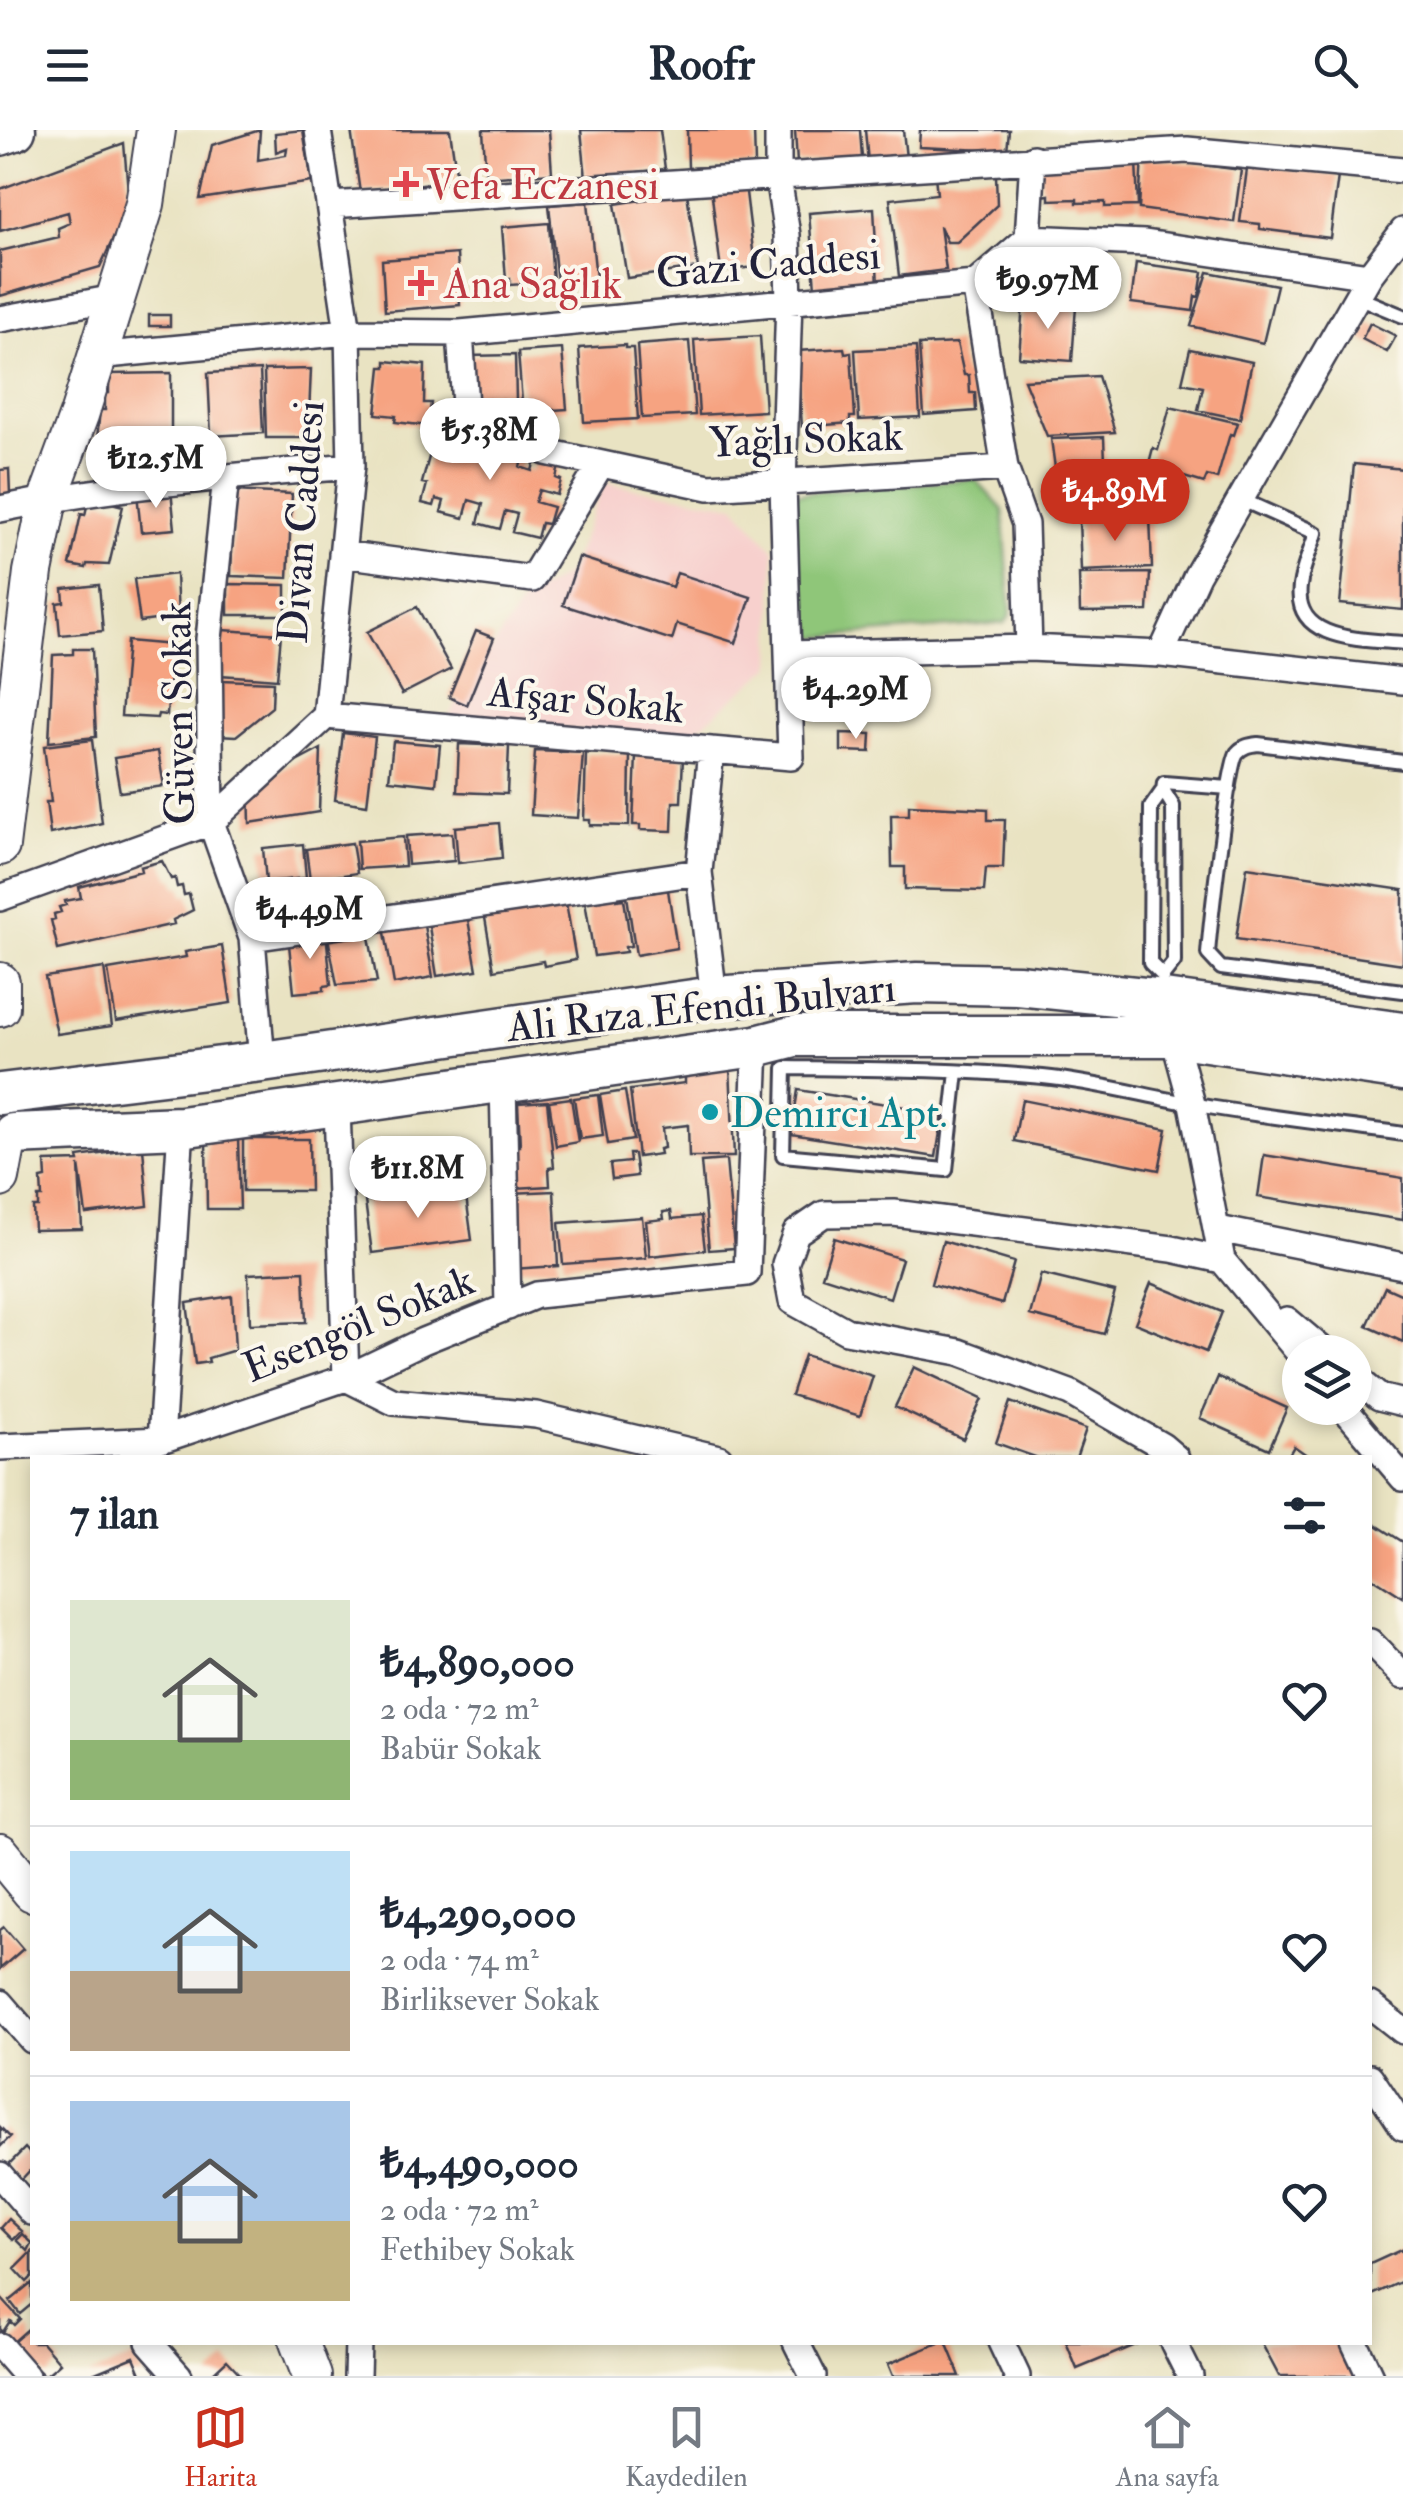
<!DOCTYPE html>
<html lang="tr">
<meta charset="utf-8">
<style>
body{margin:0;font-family:"IM FELL Double Pica",serif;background:#f2f2f3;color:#1f2937;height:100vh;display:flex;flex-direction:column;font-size:38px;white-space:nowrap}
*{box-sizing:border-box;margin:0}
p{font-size:32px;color:#747a83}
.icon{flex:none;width:55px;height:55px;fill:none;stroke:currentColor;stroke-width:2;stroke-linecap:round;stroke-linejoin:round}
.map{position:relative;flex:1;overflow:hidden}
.details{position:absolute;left:30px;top:1325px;width:1342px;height:890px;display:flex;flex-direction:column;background:#fff;border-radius:0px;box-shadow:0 5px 15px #0003}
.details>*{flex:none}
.controls{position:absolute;left:1282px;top:1205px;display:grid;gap:20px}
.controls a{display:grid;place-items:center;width:90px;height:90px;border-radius:50%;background:#fff;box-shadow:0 5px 15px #0003;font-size:50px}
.price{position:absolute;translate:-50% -85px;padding:0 22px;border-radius:35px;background:#fff;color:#222;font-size:32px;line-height:65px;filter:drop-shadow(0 2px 5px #0008)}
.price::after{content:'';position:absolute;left:50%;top:60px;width:30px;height:22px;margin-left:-15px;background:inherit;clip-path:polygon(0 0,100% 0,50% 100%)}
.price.on{background:#c8321e;color:#fff}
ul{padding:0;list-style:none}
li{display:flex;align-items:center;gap:30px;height:250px;padding:0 40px}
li+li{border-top:2px solid #e0e1e3}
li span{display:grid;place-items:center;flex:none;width:280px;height:200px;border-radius:0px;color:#555}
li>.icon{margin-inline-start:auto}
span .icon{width:120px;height:120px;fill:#fffc;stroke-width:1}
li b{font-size:42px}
h2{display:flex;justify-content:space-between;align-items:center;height:120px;padding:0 40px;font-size:42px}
header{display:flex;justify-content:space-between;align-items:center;height:130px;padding:0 40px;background:#fff;font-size:45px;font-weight:700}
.tab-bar{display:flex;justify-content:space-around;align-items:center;height:140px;border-top:2px solid #e0e1e3;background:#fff;font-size:28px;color:#747a83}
.tab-bar a{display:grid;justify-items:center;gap:5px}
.tab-bar .on{color:#c8321e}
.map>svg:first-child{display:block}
</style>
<header><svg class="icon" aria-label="menu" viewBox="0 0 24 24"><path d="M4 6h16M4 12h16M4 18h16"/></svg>Roofr<svg class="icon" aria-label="search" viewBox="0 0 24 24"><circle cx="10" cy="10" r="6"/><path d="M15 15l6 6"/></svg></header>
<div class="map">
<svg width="1403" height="2246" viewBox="0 0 1403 2246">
<rect width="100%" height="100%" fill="#fbf7ec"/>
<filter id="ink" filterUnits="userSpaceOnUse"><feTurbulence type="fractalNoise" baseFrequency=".01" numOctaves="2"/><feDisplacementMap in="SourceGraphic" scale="20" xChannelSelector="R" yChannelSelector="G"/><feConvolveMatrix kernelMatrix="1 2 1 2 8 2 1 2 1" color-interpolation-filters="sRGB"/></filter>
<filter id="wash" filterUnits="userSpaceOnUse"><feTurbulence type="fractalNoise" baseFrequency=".0048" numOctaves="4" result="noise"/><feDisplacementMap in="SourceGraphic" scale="40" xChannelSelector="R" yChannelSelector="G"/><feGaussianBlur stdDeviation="2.25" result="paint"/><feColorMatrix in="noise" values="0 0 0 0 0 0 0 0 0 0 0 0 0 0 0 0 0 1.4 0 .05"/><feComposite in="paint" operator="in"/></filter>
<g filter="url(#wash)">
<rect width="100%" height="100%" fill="#e9e3c2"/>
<path fill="#f7d0cd" d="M604,353L735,375L774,420L772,536L683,611L448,587L524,469L568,444Z"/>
<path fill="#8fc679" stroke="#58745a" stroke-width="2.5" d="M975,349L1003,380L1011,484L1005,493L794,509L790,364Z"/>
<g id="blocks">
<path fill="#f6a381" d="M260,0L258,30L286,25L287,18L276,22L275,3L303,0L312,52L200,69L212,15Z
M351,0H450L457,49L360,63Z
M483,0H549L552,43L486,48Z
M581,0H660L665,39L586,48Z
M687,0H754L755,35L688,38Z
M795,0H860L862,28L797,33Z
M865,0H903L906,28L868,32Z
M920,0H1009L1007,21L919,17Z
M124,13L129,74L100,137L0,166V121L59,107L58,98L70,93L68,82L0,101V59Z
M1142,27L1241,40L1234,92L1139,79Z
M1136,31L1138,76L1105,77V72L1077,73V69L1049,70V65L1042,66L1040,34Z
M1254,35L1338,46L1330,108L1260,99V94L1240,92L1247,39L1253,40Z
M996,45L997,75L957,112H947L940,96L946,140L899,146L890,69L937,64L935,46Z
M745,54L755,137L721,141L711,58Z
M687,63L698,138L627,148L615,74Z
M588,72L596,148L557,152L549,75Z
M874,78L878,155L815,158L809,83Z
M549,93L553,152L510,155V149L506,150L502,97Z
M1025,118L1100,126L1095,175L1020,167Z
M457,124L460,175L385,181L382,130Z
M1136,133L1203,142L1199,167L1195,166L1193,181L1131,173Z
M1208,142L1277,155L1263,213L1191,196Z
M1023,173L1076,176L1072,231L1019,227Z
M149,185H170V196H149Z
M1370,193L1396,206L1387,222L1362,209Z
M760,206L765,281L699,285L694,210Z
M689,211L695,285L642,288L637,215Z
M957,213L964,245H969L970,263H975L976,281L924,285L919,215Z
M625,215V218H633L638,289L584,292L579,218Z
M916,217L920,287L859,290L855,220Z
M844,218L845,223L851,222L855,287H850V293L802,297L797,221Z
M562,219L567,279L537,281L522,272L518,222Z
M1190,219L1252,232L1240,289L1198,280L1203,257L1182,253Z
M515,225L516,271L473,268L468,226Z
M386,231L425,235L424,273H431L428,296L395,292L396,286L376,284L381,237H386Z
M311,239L308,308H266L264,240Z
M260,240L263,303L211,306L208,243Z
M171,243V317L96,318L100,280H105V263H109V244Z
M1098,246L1115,302L1047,306L1024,250Z
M1170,277L1238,293L1234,305L1230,304L1217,349L1207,346L1204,353L1157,339L1158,335L1149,333L1153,318L1158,320Z
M464,302L487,309L482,327L498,332L503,313L525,319L520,337L532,341L537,322L561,329L556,348L561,350L557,365L539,360L535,372L553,377L548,394L541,393L537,408L512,402L517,384L505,381L500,399L478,393L483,374L469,370L464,388L441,382L444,371L436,369L434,376L422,373L427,354L422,353L435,305L461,312Z
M1104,307L1106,358L1058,360L1051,309Z
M1354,334L1403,339V480L1340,474Z
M9,339L10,365H0V340Z
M171,360L175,399L141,402L137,363Z
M234,361L292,364L288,448L231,446Z
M100,370L123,376L109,435L87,434L86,438L70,435L81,384L85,385L88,372L98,375Z
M1150,386L1152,438L1081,441L1079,389Z
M579,427L672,457L677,443L751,467L736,513L677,494L672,510L563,475Z
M1150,443L1148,481L1080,482L1079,444Z
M176,444L178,487L140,492L134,449Z
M228,454L286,455V485H228Z
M99,455L103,501L60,505L57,473L64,472L63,459Z
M417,477L451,539L402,564L367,502Z
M223,500L281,504L277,549L220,545Z
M476,501L494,508L467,575L449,567Z
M127,511L172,515L167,585L158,584L157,588L121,586Z
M73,519H92L96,607L49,612L53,525L73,524Z
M220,550L273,552L272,577L236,606L218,605Z
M343,603L375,607L367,675L335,670Z
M841,603L871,604L870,622L841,621Z
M92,610L102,693L50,704L46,672H51L44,616Z
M393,611L440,615L436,655L389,650Z
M459,614L509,616L507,664L457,662Z
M321,619L319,682L250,693L249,657Z
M158,621L164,656L120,662L114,628Z
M535,621L583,623L578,688L531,685Z
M586,623L630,624L629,696L590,695V690H584Z
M636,625L683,627L681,672H673L672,701L640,700V695H633Z
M909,675L988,679V690H1005L1003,738H986L984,761L905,759V737H892L891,685H909Z
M499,693L502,728L458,733L455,697Z
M452,703L454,731L408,735L406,706Z
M403,707L405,736L359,739L357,711Z
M352,713L357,743L310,750L306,719Z
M303,714L306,748L266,752L263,718Z
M162,731L171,749L175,748L177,757L182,756L184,765L189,764L193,780L173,790L174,794L58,820L51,790L55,789L54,784L61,782L59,777L66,775L65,771L81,768L79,757L141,741L140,737Z
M1247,737L1403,760V834L1236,809Z
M668,760L677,818L636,825L627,766Z
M617,767V770L624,769L631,816L625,817L626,822L594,826L585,771Z
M566,773L576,830L544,836L543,831L494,840L484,782L517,776L518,782Z
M422,784L433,847L394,854L383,791Z
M467,784L477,840L437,846L428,790Z
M367,795L377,852L337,855L327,802Z
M326,802L331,855L324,856V860L294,863L288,805Z
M222,816L231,873L116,891L108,840L186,827L185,822Z
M104,838L112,896L57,904L45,847Z
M730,936L734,1027H689L688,995L662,998L664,1018L659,1019L660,1024L638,1027L630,960L685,953V938Z
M798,960L943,983L936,1027L791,1004Z
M625,961L633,1010L608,1014L600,965Z
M598,965L603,1006L580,1009L574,968Z
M571,968L578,1012L556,1016L549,971Z
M1022,970L1167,999L1159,1040L1014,1011Z
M547,971L554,1037L549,1038L550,1056L515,1058L517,1016H520L518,973Z
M238,1008L240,1079H207L206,1009Z
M243,1009H309L310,1061H243Z
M143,1018L148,1076L86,1084L79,1035L82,1099L34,1100L33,1077H38V1067H42L41,1049L46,1048L45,1032L79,1031L78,1027Z
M629,1024H634L637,1046L612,1049L610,1034L630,1032Z
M1264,1025L1403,1048V1090L1258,1067Z
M726,1030L734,1118L709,1120L701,1032Z
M465,1059L472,1110L372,1123L365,1071Z
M554,1061L558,1136L512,1139L511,1063Z
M671,1081L672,1089L701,1086L705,1120L650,1126L646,1091L664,1089L663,1082Z
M642,1087L646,1128L563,1134L559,1093Z
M834,1108L902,1129L890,1168L822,1146Z
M943,1111L1014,1132L1002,1174L931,1154Z
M304,1141L306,1192L250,1194L248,1144Z
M1041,1144L1115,1162L1104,1204L1030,1185Z
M1151,1153L1222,1182L1206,1222L1135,1193Z
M1385,1157L1403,1165V1212L1367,1196Z
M232,1166L235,1220L208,1228L209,1232L195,1234L187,1173Z
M804,1225L873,1246L860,1286L791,1265Z
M914,1237L982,1269L963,1309L895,1277Z
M1218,1247L1287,1278L1269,1319L1200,1288Z
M1010,1272L1086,1299L1076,1328H1038L996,1313Z
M1294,1316L1311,1328H1287Z
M1370,1391L1403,1412V1467L1370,1446Z
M4,1797L23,1819L0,1839V1800Z
M0,1997L10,2007L0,2017Z
M25,2018L32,2026V2038L21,2050L7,2036Z
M9,2089L22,2101L13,2110L1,2098Z
M23,2104L32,2113L28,2121L17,2110Z
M1403,2119V2151L1370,2166V2134Z
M32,2122V2147L27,2152L15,2139Z
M32,2153V2174L20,2184L10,2171Z
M0,2167L20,2189L14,2195L10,2191L3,2202L0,2199Z
M29,2198L32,2212H42L60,2233L45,2246L12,2213Z
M941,2212H946L960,2246H893L888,2234Z
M1066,2212H1140V2213L1077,2239Z
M1261,2212H1349L1358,2243L1353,2246H1279Z
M134,2227L142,2246H88Z
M227,2230L242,2246H210Z"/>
</g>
</g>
<g filter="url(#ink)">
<use href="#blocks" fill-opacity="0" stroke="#403f4f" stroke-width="2.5"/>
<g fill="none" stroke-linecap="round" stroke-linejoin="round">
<defs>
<path id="service" d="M1357,167L1403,186
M1240,369L1316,403C1311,420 1302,438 1300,456C1293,513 1366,509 1403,513
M1403,632L1258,614C1250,615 1243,616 1237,623C1228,636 1210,798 1208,824L1221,838L1403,861
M1163,660L1173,676L1174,832L1163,846L1150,833L1151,677L1163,660L1164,653L1229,658
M957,942L946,1040L783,1025L785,938C870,939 957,939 1043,947C1094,952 1142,965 1192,974C1262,987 1333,994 1403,1004"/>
<path id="minor" d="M318,0L348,202L351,336L326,586
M330,75L1187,20L1403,40
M1028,108L1033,28
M975,154L1005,338L1025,394L1029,518L1161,524L1403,551
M0,189L115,168
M460,203L466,290L546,322L709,357L1005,338
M96,226L348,202L460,203L975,154L1028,108L1145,113L1369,146
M226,347L209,509L211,692L252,808L262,932
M0,379C115,355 234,346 351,336
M342,424L532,449L601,334
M788,524L1029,518
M1161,524L1197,445L1369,146L1403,101
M326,586L711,620L699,742L714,867
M711,620L791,627L783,354L789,170L787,105L778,47V0
M0,768L211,692L326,586
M252,808L699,742
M1171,897L1192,974L1222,1130L1172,1119L894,1083L824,1084L796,1103L785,1134L792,1171L846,1201L959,1222L1070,1263L1162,1316L1176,1328
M503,952L508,1177
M337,977L346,1248L394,1272L536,1285L719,1328
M1218,1099L1403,1136
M1222,1130L1300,1224
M1287,1190L1325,1222
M1355,1247L1379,1267L1403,1273
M1344,1278L1403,1348
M161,1310L181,997
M0,1317L161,1310L346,1248L423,1211L537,1165L747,1143L756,916
M1370,1512L1403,1546
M0,1873L32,1910
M1370,1875L1403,1901
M1370,1947L1403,1997
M0,2045L32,2082
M149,2212L179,2246
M796,2212L813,2246
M1001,2212L1017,2246
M1173,2212L1190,2246
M1354,2212L1370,2246
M0,2216L26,2246
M357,2246L358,2212"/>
<path id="secondary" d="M0,716L33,442L48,369L79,285L145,74L156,0
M0,852V877
M0,1048L7,1011
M0,1723L32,1762
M299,2212L312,2246"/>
<path id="primary" d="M0,5L15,0
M0,964L262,932L714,867L917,853L1018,855L1164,870L1403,903
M13,1004L181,997L756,916L795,906H1173L1403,940"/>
</defs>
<use href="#service" stroke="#403f4f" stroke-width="18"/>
<use href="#minor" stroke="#403f4f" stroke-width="30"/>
<use href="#secondary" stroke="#403f4f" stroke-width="42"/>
<use href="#primary" stroke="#403f4f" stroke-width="45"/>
<use href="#service" stroke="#fff" stroke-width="12"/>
<use href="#minor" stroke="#fff" stroke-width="25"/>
<use href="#secondary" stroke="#fff" stroke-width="38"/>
<use href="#primary" stroke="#fff" stroke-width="40"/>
</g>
</g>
<g fill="#e0444e" stroke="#fbf7ec" stroke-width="4">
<path d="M401 39h10v10h10v10h-10v10h-10v-10h-10v-10h10z"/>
<path d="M416 138h10v10h10v10h-10v10h-10v-10h-10v-10h10z"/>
</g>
<circle fill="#0f9aa8" stroke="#fbf7ec" stroke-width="4" cx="710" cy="982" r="10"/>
<g text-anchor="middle" stroke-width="8" stroke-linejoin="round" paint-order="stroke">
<g font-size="42" fill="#be3a42" stroke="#fbf7ec" text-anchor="start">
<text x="426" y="69">Vefa Eczanesi</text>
<text x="444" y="168">Ana Sağlık</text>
</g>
<g font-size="42" fill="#22223b" stroke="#fbf7ec">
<text transform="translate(768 133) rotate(-5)" y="15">Gazi Caddesi</text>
<text transform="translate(806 308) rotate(-2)" y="15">Yağlı Sokak</text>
<text transform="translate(300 392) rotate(-86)" y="15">Divan Caddesi</text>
<text transform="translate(586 569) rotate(5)" y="15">Afşar Sokak</text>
<text transform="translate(177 583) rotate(-91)" y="15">Güven Sokak</text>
<text transform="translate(701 876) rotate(-6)" y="15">Ali Rıza Efendi Bulvarı</text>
<text transform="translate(358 1193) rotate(-22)" y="15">Esengöl Sokak</text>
</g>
<g font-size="42" fill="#0d838f" stroke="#fbf7ec" text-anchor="start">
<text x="730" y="997">Demirci Apt.</text>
</g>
</g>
</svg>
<div class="controls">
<a><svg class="icon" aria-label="layers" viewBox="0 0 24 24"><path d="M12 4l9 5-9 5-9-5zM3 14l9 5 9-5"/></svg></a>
</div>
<b class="price" style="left:1048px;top:202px">₺9.97M</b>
<b class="price" style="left:490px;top:353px">₺5.38M</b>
<b class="price" style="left:156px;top:381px">₺12.5M</b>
<b class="price on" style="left:1115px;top:414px">₺4.89M</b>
<b class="price" style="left:856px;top:612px">₺4.29M</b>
<b class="price" style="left:310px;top:832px">₺4.49M</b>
<b class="price" style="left:418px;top:1091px">₺11.8M</b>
<section class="details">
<h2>7 ilan<svg class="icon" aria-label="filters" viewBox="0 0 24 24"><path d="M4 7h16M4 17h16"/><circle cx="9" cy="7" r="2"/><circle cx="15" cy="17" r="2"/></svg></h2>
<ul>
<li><span style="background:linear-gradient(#dfe7d0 70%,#8fb573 0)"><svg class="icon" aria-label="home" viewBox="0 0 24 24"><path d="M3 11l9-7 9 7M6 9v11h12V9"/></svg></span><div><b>₺4,890,000</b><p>2 oda · 72 m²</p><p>Babür Sokak</p></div><svg class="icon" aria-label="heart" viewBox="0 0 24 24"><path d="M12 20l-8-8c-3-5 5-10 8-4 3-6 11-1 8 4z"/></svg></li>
<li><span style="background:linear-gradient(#bfe0f5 60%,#b9a48a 0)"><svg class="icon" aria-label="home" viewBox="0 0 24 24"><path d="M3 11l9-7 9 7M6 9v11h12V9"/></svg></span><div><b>₺4,290,000</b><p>2 oda · 74 m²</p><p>Birliksever Sokak</p></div><svg class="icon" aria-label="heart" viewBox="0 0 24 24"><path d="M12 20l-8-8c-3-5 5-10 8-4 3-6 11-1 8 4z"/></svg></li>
<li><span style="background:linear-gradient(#a9c7e8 60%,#c2b280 0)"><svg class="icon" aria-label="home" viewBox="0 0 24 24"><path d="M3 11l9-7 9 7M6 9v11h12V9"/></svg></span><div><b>₺4,490,000</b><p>2 oda · 72 m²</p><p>Fethibey Sokak</p></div><svg class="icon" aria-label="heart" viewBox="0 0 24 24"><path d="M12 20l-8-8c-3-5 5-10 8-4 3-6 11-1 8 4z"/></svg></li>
</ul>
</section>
</div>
<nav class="tab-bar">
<a class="on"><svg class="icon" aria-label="map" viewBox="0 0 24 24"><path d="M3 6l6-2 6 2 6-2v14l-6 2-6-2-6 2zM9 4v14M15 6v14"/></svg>Harita</a>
<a><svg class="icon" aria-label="saved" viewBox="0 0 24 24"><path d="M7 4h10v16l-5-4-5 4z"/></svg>Kaydedilen</a>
<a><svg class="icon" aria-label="home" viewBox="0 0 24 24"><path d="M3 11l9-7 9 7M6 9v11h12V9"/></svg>Ana sayfa</a>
</nav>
